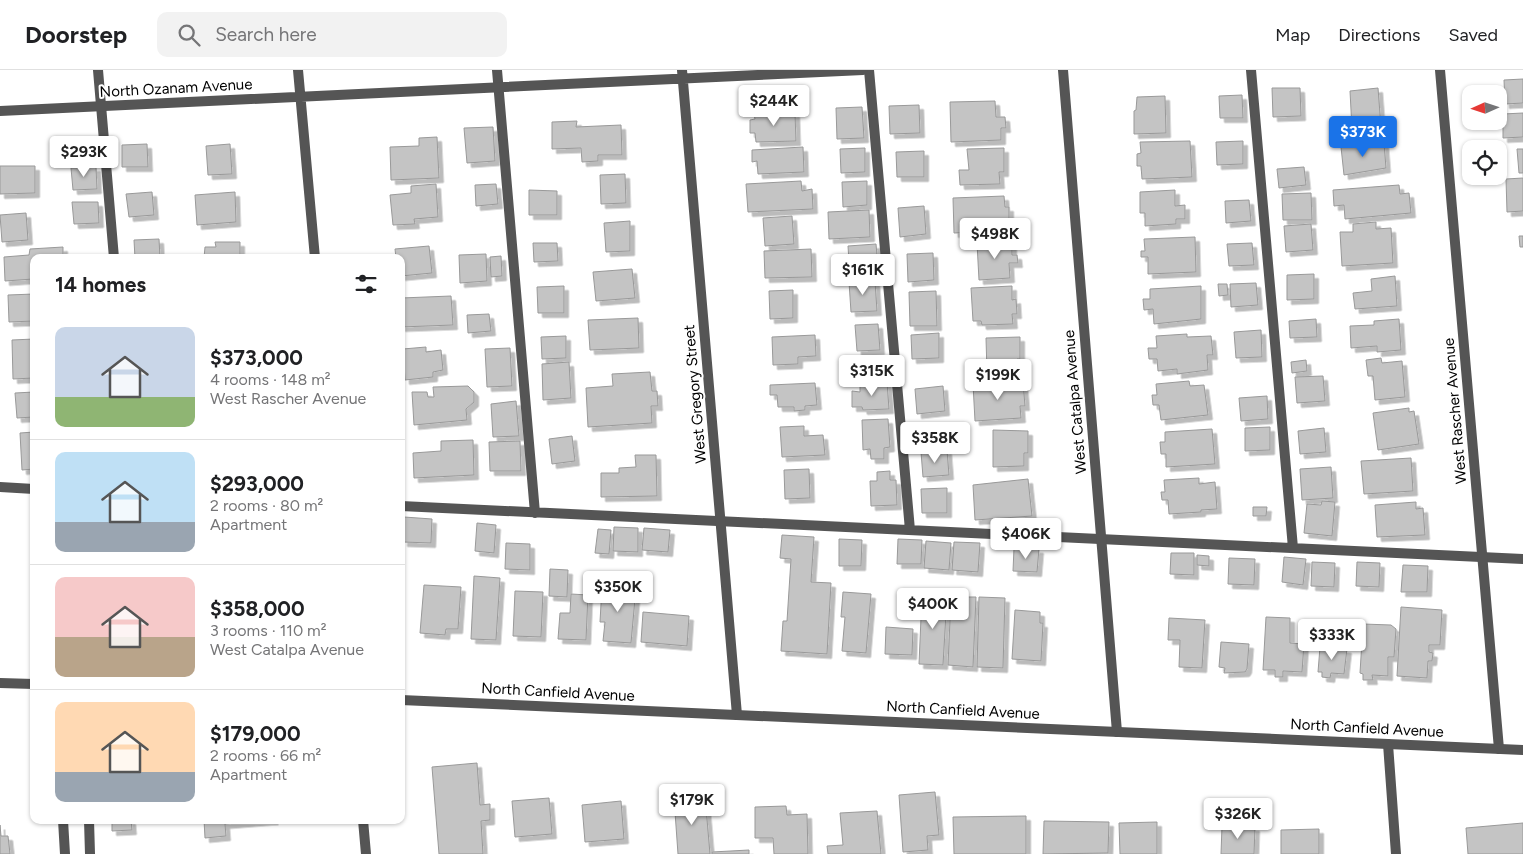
<!DOCTYPE html>
<meta charset="utf-8">
<style>
body{margin:0;font-family:Figtree,sans-serif;background:#f2f2f2;color:#202124;height:100vh;display:flex;flex-direction:column;font-size:19px;white-space:nowrap}
*{box-sizing:border-box;margin:0}
p{font-size:16px;color:#757577}
.icon{flex:none;width:28px;height:28px;fill:none;stroke:currentColor;stroke-width:2;stroke-linecap:round;stroke-linejoin:round}
.map{position:relative;flex:1;overflow:hidden}
.side{position:absolute;left:30px;top:184px;width:375px;height:570px;display:flex;flex-direction:column;background:#fff;border-radius:10px;box-shadow:0 1px 4px #0004}
.side>*{flex:none}
.needle{width:32px;rotate:267deg}
.buttons{position:absolute;left:1462px;top:15px;display:grid;gap:10px}
.buttons a{display:grid;place-items:center;width:45px;height:45px;border-radius:10px;background:#fff;box-shadow:0 1px 4px #0004;font-size:25px}
.price{position:absolute;translate:-50% -42px;padding:0 11px;border-radius:5px;background:#fff;color:#222;font-size:16px;line-height:32px;filter:drop-shadow(0 1px 2px #0008)}
.price::after{content:'';position:absolute;left:50%;top:30px;width:15px;height:11px;margin-left:-8px;background:inherit;clip-path:polygon(0 0,100% 0,50% 100%)}
.price.current{background:#1a73e8;color:#fff}
ul{padding:0;list-style:none}
li{display:flex;align-items:center;gap:15px;height:125px;padding:0 25px}
li+li{border-top:1px solid #e0e0e0}
li span{display:grid;place-items:center;flex:none;width:140px;height:100px;border-radius:10px;color:#555}
li>.icon{margin-inline-start:auto}
span .icon{width:60px;height:60px;fill:#fffc;stroke-width:1}
li b{font-size:21px}
h2{display:flex;justify-content:space-between;align-items:center;height:60px;padding:0 25px;font-size:21px}
header{display:flex;align-items:center;gap:30px;box-sizing:border-box;height:70px;padding:0 25px;background:#fff;border-bottom:1px solid #e0e0e0}
header strong{font-size:24px}
nav{display:flex;gap:28px;margin-inline-start:auto;font-size:18px}
.search{width:350px;height:45px;background:#f2f2f2;display:flex;align-items:center;gap:12px;box-sizing:border-box;padding:0 18px;border-radius:10px;color:#757577;font-size:19px}
.map>svg:first-child{display:block}
</style>
<header>
<strong>Doorstep</strong>
<div class="search"><svg class="icon" aria-label="search" viewBox="0 0 24 24"><circle cx="10" cy="10" r="6"/><path d="M15 15l6 6"/></svg>Search here</div>
<nav><a>Map</a><a>Directions</a><a>Saved</a></nav>
</header>
<div class="map">
<svg width="1523" height="784" viewBox="0 0 1523 784">
<defs>
<filter id="shadow"><feDropShadow dx="4.5" dy="4.5" stdDeviation="0" flood-color="#0004"/></filter>
</defs>
<rect width="100%" height="100%" fill="#fff"/>
<path fill="#c4c4c4" stroke="#999" filter="url(#shadow)" d="M1523,9V33L1505,34L1504,10Z
M1272,18H1300L1301,46L1273,47Z
M1378,18L1381,57L1352,59L1350,21Z
M1242,25L1243,48H1220L1219,26Z
M1165,26L1166,63L1134,64V41L1136,40L1137,27Z
M995,31L996,47H1005L1006,58H1001V70L951,72L950,32Z
M919,35L920,63L890,64L889,36Z
M862,37L864,68L837,69L836,38Z
M795,43L796,71L756,72L755,63H750V50L755,49L754,44Z
M1523,43V67L1503,68V44Z
M577,51L576,57L621,55L622,85H598V91L582,92L581,78L552,79V52Z
M493,57L495,91L467,93L464,58Z
M437,67L439,108L391,110L390,77L419,76V68Z
M1190,71L1192,107L1142,109L1141,96H1137V84L1141,83L1140,72Z
M1243,71V94L1217,95L1216,72Z
M1384,73L1386,98L1344,105L1341,77Z
M147,74L148,97H122V75Z
M230,74L232,104L208,105L206,76Z
M803,77L804,102L758,104L757,91L752,92V80Z
M865,78V102L841,103L840,79Z
M1004,78V102H999L1000,114L960,115L959,100H969L967,79Z
M1517,79H1523V103H1519Z
M924,81V107H897L896,82Z
M0,96H35V123L0,124Z
M96,97L97,119L73,120L71,98Z
M1304,97L1306,115L1279,118L1277,99Z
M625,104L626,133L601,134L600,105Z
M1523,108V141L1507,142L1506,109Z
M801,111L802,121L812,119L813,139L748,142L746,114Z
M867,111V135L843,137L842,112Z
M436,114L438,147L414,149L415,154L393,155L390,125L411,123V116Z
M496,114L498,134L476,136L475,115Z
M1399,115L1400,124L1409,123L1411,143L1345,149L1344,135L1334,136L1333,120Z
M529,120L557,121V145H529Z
M1175,120V136L1185,135V149H1176V154L1145,156V143H1140V122Z
M152,122L154,145L129,147L126,124Z
M235,122L236,152L197,155L195,125Z
M1311,123L1312,150H1283L1282,124Z
M1004,126L1005,137H1009V151H1004L1005,161L954,163L953,128Z
M1249,130L1251,151L1226,153L1225,131Z
M72,132H98L99,153L74,154Z
M924,136L926,164L900,167L898,138Z
M869,140L870,167L829,169L828,142Z
M26,143L28,170L2,172L0,145Z
M792,146L794,174L765,176L763,148Z
M630,151V181L606,182L604,153Z
M1376,152V159L1391,158L1393,193L1342,196L1340,162H1353V154Z
M1311,154L1313,180L1286,182L1284,156Z
M1519,166H1523V177H1520Z
M1195,167L1196,202L1148,204V187H1141V181H1145L1144,169Z
M159,169L160,188H135L134,170Z
M215,172H240V188H204L205,177H216Z
M1012,172V185H1017L1018,193H1009L1010,208L979,210L977,173Z
M533,173H557L558,191L534,192Z
M1252,173L1254,195L1229,196L1227,174Z
M876,174L878,197H873L874,207L850,208L848,176Z
M429,176L432,203L401,206V188H396L395,179Z
M63,177V188H34L33,209L5,211L4,187L29,185L30,179Z
M811,179L812,207L765,208L764,181Z
M933,183L934,210L908,212L907,184Z
M486,184L487,211L460,213L459,185Z
M501,186L502,206L491,207L490,187Z
M632,199L635,228L596,231L593,202Z
M1314,204V229L1287,230V205Z
M1395,206L1397,236L1355,239L1353,223L1372,221L1371,209Z
M875,211L877,241L851,242L849,212Z
M1256,213L1258,235L1231,237L1230,214Z
M1218,214H1227L1228,225L1219,226Z
M564,216V243H538L537,217Z
M1012,216V230L1016,229L1017,244H1012L1013,254L982,255L981,251H973L971,218Z
M1201,216V249L1154,254L1153,239L1144,240L1143,229H1150V219Z
M793,220V248L770,249L769,221Z
M936,221L937,256H910L909,222Z
M34,224V251L9,252L8,225Z
M451,226L453,255L401,257V228Z
M489,244L491,261L468,263L467,245Z
M638,248L639,278L590,280L588,250Z
M1316,249L1317,267L1290,268L1289,251Z
M1399,249L1401,280L1377,282V276L1351,278L1350,256L1374,255V251Z
M878,254L880,280L857,281L855,255Z
M1261,260L1262,287L1236,288L1234,262Z
M939,263V288L912,289L911,265Z
M1187,264V267L1211,266L1213,285H1207L1208,300L1177,304V299L1158,301L1157,289H1149L1148,278H1157L1156,266Z
M815,265L816,286L798,287V294L773,295L772,267Z
M566,266V288L542,289L541,267Z
M1020,267V289H1017L1018,302L987,303L986,268Z
M34,269V308L13,309L12,270Z
M426,277V282L441,280L443,300L433,302V307L405,310L403,279Z
M510,278L512,316L487,317L485,279Z
M1381,288L1382,293L1402,291L1405,327L1375,330L1373,306H1368L1366,290Z
M1306,290L1307,301L1292,303L1291,292Z
M569,292L571,328L543,330L542,294Z
M650,302L652,321H657L658,336H651L652,353L588,357L586,318L613,316L612,304Z
M1323,306L1325,331L1297,333L1295,307Z
M1023,311L1025,336H1020L1021,348L975,351L973,314Z
M1189,311L1190,316L1204,315L1208,345L1161,350L1159,335H1153L1152,325H1157L1156,314Z
M887,312L889,339L863,340L862,337H852V321L860,322V313Z
M815,313L817,335L805,336V340L794,341V337H778L777,325H770V315Z
M468,316L474,322V332L466,339L467,350L414,355L412,322H427L428,327H434L433,317Z
M943,316L945,341L917,344L915,319Z
M34,322V347L17,348L15,323Z
M1267,326L1268,349L1241,351L1239,328Z
M516,331L519,366L493,367L491,334Z
M1409,338V342L1414,341L1419,374L1378,380L1373,343Z
M888,349L890,377L884,378V389H871L870,379L863,380L862,350Z
M804,356V366L823,365L825,385L782,387L780,357Z
M1270,357V380L1245,381V358Z
M1324,358L1326,382L1300,384L1298,361Z
M1212,359L1215,394L1166,397V384H1161L1160,372H1165V362Z
M993,360L1028,361V383H1024V396L993,397Z
M34,362V399L22,400L20,363Z
M572,366L575,391L552,394L549,369Z
M473,370L474,405L414,408L413,383L441,381V371Z
M520,371L521,401H490L489,372Z
M947,380L949,405L923,407L921,382Z
M635,385H656L657,426L601,427V403H619V398L636,397Z
M1411,388L1413,421L1364,424L1361,391Z
M1331,397L1333,428L1302,430L1300,399Z
M809,399L810,428L785,429L784,400Z
M890,401V410H896L897,435L871,436L870,411H877V402Z
M1199,408V414L1215,412L1217,439L1201,440V442L1169,444L1168,430H1162L1161,422H1165L1164,410Z
M1028,409L1032,446L975,450L973,415Z
M947,418V443H922L921,419Z
M1322,431L1335,432L1332,466L1304,463L1307,434L1321,435Z
M1416,432V439L1423,438L1425,465L1377,467L1375,435Z
M1253,437H1267L1266,446H1253Z
M404,447L432,449L431,473L403,472Z
M477,453L496,455L494,483L475,481Z
M614,457L638,458V482L613,481Z
M644,458L670,460L668,482L642,480Z
M598,459L611,460L609,484L595,483Z
M782,465L814,467L811,512L831,513L827,584L781,581L783,551H787L791,489L780,488Z
M839,469L862,470L861,496H839Z
M898,469L922,470L921,494H897Z
M926,471L951,473L949,500L924,498Z
M954,472L980,473L978,502L952,500Z
M506,473L530,474V500L505,499Z
M1014,478L1039,479L1037,502L1013,501Z
M1171,483H1194V505L1170,504Z
M1197,485L1209,486V496L1197,495Z
M1284,487L1306,489L1303,515L1282,512Z
M1229,488L1255,489L1254,515L1228,514Z
M1312,492L1335,493L1334,517L1311,516Z
M1357,492L1380,493L1379,517L1356,516Z
M1403,495L1428,496L1427,522H1401Z
M550,499L568,500L567,527L549,526Z
M474,506L500,508L496,570L471,569Z
M424,515L461,517L458,559H446L445,565L420,563Z
M602,516L636,518L631,573L603,571L605,552H600Z
M515,521L543,522L541,567L513,566Z
M843,522L871,524L866,583L842,581L845,547H841Z
M571,524L588,525L586,570L558,569L560,543H570Z
M922,525L947,527L943,595L919,594Z
M951,527H976L973,597L948,595Z
M979,527L1005,528L1003,598L977,597Z
M1401,537L1442,540L1440,575H1429V582L1433,583L1432,591H1428L1427,608L1397,606Z
M1015,540L1040,542V553H1043L1041,591L1012,589Z
M643,542L689,546L687,576L641,572Z
M1266,547L1290,548V573L1304,574L1302,602L1283,601V607H1275V600H1263Z
M1169,548L1205,550L1202,598L1179,597L1180,570H1168Z
M1363,554L1391,555L1396,559L1394,587H1388V606L1372,605L1373,610H1363V604L1360,603Z
M886,557L913,559L912,585L885,584Z
M1221,572L1249,574L1247,599L1245,602L1224,603L1225,598L1219,597Z
M1320,577L1347,579L1344,604L1331,603L1330,608L1322,607V602H1318Z
M477,693L480,735L490,734V750L481,751L483,784H439L432,697Z
M935,722L939,765L927,766L928,780L903,782L899,725Z
M705,726L710,784H678L674,728Z
M549,728L552,764L515,767L512,731Z
M621,731L624,769L585,772L582,735Z
M786,736L787,745L807,744L808,784H774L773,768H755V737Z
M877,741L881,784H828L827,776L843,775L840,743Z
M1026,746V784H954L953,747Z
M112,750H131L132,760L112,761Z
M204,750H274L225,754L226,766L205,768Z
M1044,751L1109,752L1108,783L1043,784Z
M1157,752V784H1120L1119,753Z
M1523,753V784H1468L1466,758Z
M0,755L1,766H8L10,784H0Z
M1222,756L1255,757L1254,784H1221Z
M1319,759V784H1281V760Z
M749,780V784H712V782Z"/>
<g fill="none" stroke-linecap="round" stroke-linejoin="round">
<path stroke="#555" stroke-width="10" d="M98,0L114,188
M497,0L535,443
M869,0L910,460
M1251,0L1293,478
M0,417L34,419
M401,436L1523,489
M63,750L65,784
M89,750L90,784"/>
<path stroke="#555" stroke-width="10" d="M298,0L315,188
M682,0L737,645
M1063,0L1117,662
M1440,0L1499,679
M0,41L863,0
M1388,674L1396,784"/>
<path stroke="#555" stroke-width="10" d="M0,613L34,614
M401,630L1523,680
M363,750L366,784"/>
</g>
<g text-anchor="middle" stroke-width="4" stroke-linejoin="round" paint-order="stroke">
<g font-size="15" fill="#000" stroke="#fff">
<text transform="translate(176 18) rotate(-3)" y="5">North Ozanam Avenue</text>
<text transform="translate(695 324) rotate(-95)" y="5">West Gregory Street</text>
<text transform="translate(1075 332) rotate(-95)" y="5">West Catalpa Avenue</text>
<text transform="translate(1455 341) rotate(-95)" y="5">West Rascher Avenue</text>
<text transform="translate(558 622) rotate(3)" y="5">North Canfield Avenue</text>
<text transform="translate(963 640) rotate(3)" y="5">North Canfield Avenue</text>
<text transform="translate(1367 658) rotate(3)" y="5">North Canfield Avenue</text>
</g>
</g>
</svg>
<div class="buttons">
<a><svg class="needle" viewBox="-14 -14 28 28"><path d="M0-13l5 13h-10z" fill="#e53935"/><path d="M0 13l5-13h-10z" fill="#757577"/></svg></a>
<a><svg class="icon" aria-label="locate" viewBox="0 0 24 24"><circle cx="12" cy="12" r="6"/><path d="M12 2v4M12 18v4M2 12h4M18 12h4"/></svg></a>
</div>
<b class="price" style="left:774px;top:57px">$244K</b>
<b class="price current" style="left:1363px;top:88px">$373K</b>
<b class="price" style="left:84px;top:108px">$293K</b>
<b class="price" style="left:995px;top:190px">$498K</b>
<b class="price" style="left:863px;top:226px">$161K</b>
<b class="price" style="left:872px;top:327px">$315K</b>
<b class="price" style="left:998px;top:331px">$199K</b>
<b class="price" style="left:935px;top:394px">$358K</b>
<b class="price" style="left:1026px;top:490px">$406K</b>
<b class="price" style="left:618px;top:543px">$350K</b>
<b class="price" style="left:933px;top:560px">$400K</b>
<b class="price" style="left:1332px;top:591px">$333K</b>
<b class="price" style="left:692px;top:756px">$179K</b>
<b class="price" style="left:1238px;top:770px">$326K</b>
<section class="side">
<h2>14 homes<svg class="icon" aria-label="filters" viewBox="0 0 24 24"><path d="M4 7h16M4 17h16"/><circle cx="9" cy="7" r="2"/><circle cx="15" cy="17" r="2"/></svg></h2>
<ul>
<li><span style="background:linear-gradient(#c9d6e8 70%,#8fb573 0)"><svg class="icon" aria-label="home" viewBox="0 0 24 24"><path d="M3 11l9-7 9 7M6 9v11h12V9"/></svg></span><div><b>$373,000</b><p>4 rooms · 148 m²</p><p>West Rascher Avenue</p></div></li>
<li><span style="background:linear-gradient(#bfe0f5 70%,#9aa5b1 0)"><svg class="icon" aria-label="home" viewBox="0 0 24 24"><path d="M3 11l9-7 9 7M6 9v11h12V9"/></svg></span><div><b>$293,000</b><p>2 rooms · 80 m²</p><p>Apartment</p></div></li>
<li><span style="background:linear-gradient(#f6c9c9 60%,#b9a48a 0)"><svg class="icon" aria-label="home" viewBox="0 0 24 24"><path d="M3 11l9-7 9 7M6 9v11h12V9"/></svg></span><div><b>$358,000</b><p>3 rooms · 110 m²</p><p>West Catalpa Avenue</p></div></li>
<li><span style="background:linear-gradient(#ffd9b3 70%,#9aa5b1 0)"><svg class="icon" aria-label="home" viewBox="0 0 24 24"><path d="M3 11l9-7 9 7M6 9v11h12V9"/></svg></span><div><b>$179,000</b><p>2 rooms · 66 m²</p><p>Apartment</p></div></li>
</ul>
</section>
</div>
